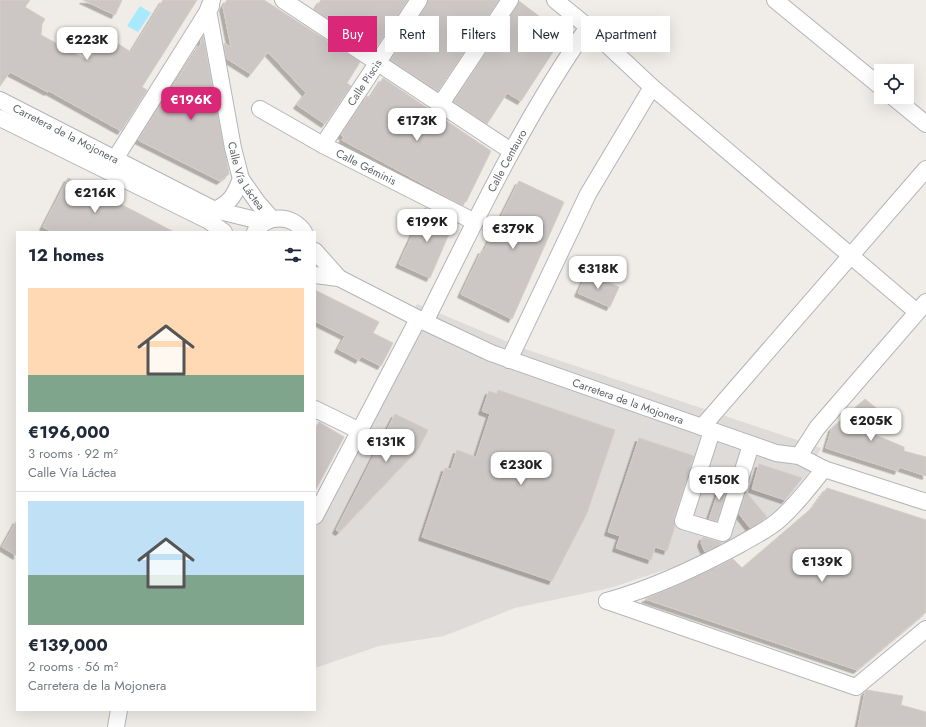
<!DOCTYPE html>
<meta charset="utf-8">
<style>
body{margin:0;font-family:Jost,sans-serif;background:#f2f2f3;color:#1f2937;height:100vh;display:flex;flex-direction:column;font-size:15px;white-space:nowrap}
*{box-sizing:border-box;margin:0}
p{font-size:13px;color:#747a83}
.icon{flex:none;width:22px;height:22px;fill:none;stroke:currentColor;stroke-width:2;stroke-linecap:round;stroke-linejoin:round}
.map{position:relative;flex:1;overflow:hidden}
.panel{position:absolute;left:16px;top:231px;width:300px;height:480px;display:flex;flex-direction:column;background:#fff;border-radius:0px;box-shadow:0 4px 16px #0002}
.panel>*{flex:none}
.top-card{position:absolute;left:328px;top:16px;width:380px;height:36px;display:flex;gap:8px}
.buttons{position:absolute;left:874px;top:64px;display:grid;gap:8px}
.buttons a{display:grid;place-items:center;width:40px;height:40px;border-radius:0px;background:#fff;box-shadow:0 4px 16px #0002;font-size:20px}
.price{position:absolute;translate:-50% -34px;padding:0 9px;border-radius:8px;background:#fff;color:#222;font-size:13px;line-height:26px;filter:drop-shadow(0 1px 2px #0008)}
.price::after{content:'';position:absolute;left:50%;top:24px;width:12px;height:9px;margin-left:-6px;background:inherit;clip-path:polygon(0 0,100% 0,50% 100%)}
.price.on{background:#db2777;color:#fff}
ul{padding:0;list-style:none}
li{display:grid;align-content:center;gap:8px;height:212px;padding:0 12px}
li+li{border-top:1px solid #e0e1e3}
li span{display:grid;place-items:center;height:124px;border-radius:0px;color:#555}
li>.icon{margin-inline-start:auto}
span .icon{width:72px;height:72px;fill:#fffc;stroke-width:1}
li b{font-size:17px}
h2{display:flex;justify-content:space-between;align-items:center;height:48px;padding:0 12px;font-size:17px}
.chip{padding:0 14px;border-radius:0px;background:#fff;box-shadow:0 4px 16px #0002;font-size:14px;line-height:36px}
.chip.on{background:#db2777;color:#fff}
.map>svg:first-child{display:block}
</style>
<div class="map">
<svg width="926" height="727" viewBox="0 0 926 727">
<defs>
<filter id="shadow"><feDropShadow dx="-3.5" dy="3.5" stdDeviation="0" flood-color="#0004"/></filter>
</defs>
<rect width="100%" height="100%" fill="#f0ece7"/>
<path fill="#dfdbd9" d="M417,304L525,349L821,448L808,474L780,508L748,531L695,560L610,588L515,608L444,636L379,646L315,668V499L350,438Z"/>
<path fill="#a9e9fd" d="M140,6L151,13L138,32L127,26Z"/>
<path fill="#ccc7c4" stroke="#d5cdc5" filter="url(#shadow)" d="M0,0H30L25,7L45,19L42,24L41,35L89,61L107,37L131,52L163,0H197L142,87L147,90L121,131L49,91L48,92L10,72L0,86Z
M83,0H122L115,15Z
M227,0H264L360,62L347,83L351,86L325,124L297,105L306,93L268,52L251,74L226,58L224,43L231,47L223,7Z
M321,0H408L375,49L315,10Z
M428,0H499L438,91L391,60L427,5Z
M519,1L564,35L521,101L507,93L487,124L454,102Z
M203,36L229,174L220,181L138,140L202,42L200,41Z
M383,78L491,151L466,202L463,201L462,205L342,140L344,137L341,135L367,96L370,98Z
M68,178L134,211L174,232H52L43,227Z
M519,181L564,202L512,319L461,294L482,250L484,251Z
M425,208L454,222L430,278L399,264Z
M587,273L619,287L610,307L578,293Z
M315,290L379,322L373,333L393,343L381,366L361,356L359,360L338,349L345,336L315,321Z
M498,390L615,430L587,513L552,581L422,537L445,468L451,469L457,450L476,457L490,414L482,411L489,391L497,394Z
M865,399L886,416L868,432L904,447V451L926,457V476L899,467L898,471L826,448L832,428Z
M395,414L428,430L419,448L339,532L336,530Z
M319,422L344,437L315,491V430Z
M639,438L694,456L674,518L675,526L667,551L655,547L651,560L616,548L620,536L608,532Z
M759,464L802,478L785,500L752,489Z
M722,481L729,484L717,521L709,519Z
M827,488L926,520V612L857,670L645,599L678,585L733,559L742,568L813,507Z
M746,492L767,517L750,528L739,514Z
M17,520V556L2,547Z
M703,537L720,542H723L705,552L701,543Z
M867,690L903,696L901,705L926,712V727H858L865,692Z"/>
<g fill="none" stroke-linecap="round" stroke-linejoin="round">
<defs>
<g id="minor">
<path id="s1" d="M212,0L208,10L233,148L241,179L258,203L272,219"/>
<path d="M283,0L511,151"/>
<path d="M555,0L588,27L652,87L917,312"/>
<path d="M775,0L881,87"/>
<path d="M893,97L926,124"/>
<path id="s2" d="M0,100L215,210L264,222"/>
<path d="M440,105L510,0"/>
<path id="s3" d="M260,109L323,145L475,222"/>
<path d="M0,118L209,221L224,232"/>
<path id="s4" d="M323,145L419,0"/>
<path d="M115,159L211,6"/>
<path d="M215,210C231,202 234,196 241,179"/>
<path d="M255,232C267,214 292,214 304,232"/>
<path d="M315,251L339,278"/>
<path id="s5" d="M315,275L339,278L425,322L491,353L776,453L799,456L824,469L926,502"/>
<path id="s6" d="M425,322C475,222 523,119 588,27"/>
<path d="M509,360L588,194L652,87"/>
<path d="M315,409L360,431"/>
<path d="M702,427L926,169"/>
<path d="M712,431L683,521L723,533L751,445"/>
<path d="M799,456L817,428L926,302"/>
<path d="M315,516L418,319"/>
<path d="M607,601L856,687L926,629"/>
<path d="M607,601C654,588 696,568 739,545C752,537 768,530 780,519C797,504 810,486 824,469"/>
<path d="M116,727L119,710"/>
</g>
</defs>
<use href="#minor" stroke="#b2b5b9" stroke-width="18"/>
<use href="#minor" stroke="#fff" stroke-width="16"/>
</g>
<g text-anchor="middle" stroke-width="3" stroke-linejoin="round" paint-order="stroke">
<g font-size="11" fill="#5e6367" stroke="#fff">
<text dy="4" stroke="none"><textPath href="#s4" startOffset="75">Calle Piscis</textPath></text>
<text dy="4" stroke="none"><textPath href="#s2" startOffset="74">Carretera de la Mojonera</textPath></text>
<text dy="4" stroke="none"><textPath href="#s6" startOffset="181">Calle Centauro</textPath></text>
<text dy="4" stroke="none"><textPath href="#s3" startOffset="121">Calle Géminis</textPath></text>
<text dy="4" stroke="none"><textPath href="#s1" startOffset="182">Calle Vía Láctea</textPath></text>
<text dy="4" stroke="none"><textPath href="#s5" startOffset="339">Carretera de la Mojonera</textPath></text>
</g>
</g>
</svg>
<div class="buttons">
<a><svg class="icon" aria-label="locate" viewBox="0 0 24 24"><circle cx="12" cy="12" r="6"/><path d="M12 2v4M12 18v4M2 12h4M18 12h4"/></svg></a>
</div>
<b class="price" style="left:87px;top:61px">€223K</b>
<b class="price on" style="left:191px;top:121px">€196K</b>
<b class="price" style="left:417px;top:142px">€173K</b>
<b class="price" style="left:95px;top:214px">€216K</b>
<b class="price" style="left:427px;top:243px">€199K</b>
<b class="price" style="left:513px;top:250px">€379K</b>
<b class="price" style="left:598px;top:290px">€318K</b>
<b class="price" style="left:871px;top:442px">€205K</b>
<b class="price" style="left:386px;top:463px">€131K</b>
<b class="price" style="left:521px;top:486px">€230K</b>
<b class="price" style="left:719px;top:501px">€150K</b>
<b class="price" style="left:822px;top:583px">€139K</b>
<div class="top-card">
<a class="chip on">Buy</a>
<a class="chip">Rent</a>
<a class="chip">Filters</a>
<a class="chip">New</a>
<a class="chip">Apartment</a>
</div>
<section class="panel">
<h2>12 homes<svg class="icon" aria-label="filters" viewBox="0 0 24 24"><path d="M4 7h16M4 17h16"/><circle cx="9" cy="7" r="2"/><circle cx="15" cy="17" r="2"/></svg></h2>
<ul>
<li><span style="background:linear-gradient(#ffd9b3 70%,#7fa58c 0)"><svg class="icon" aria-label="home" viewBox="0 0 24 24"><path d="M3 11l9-7 9 7M6 9v11h12V9"/></svg></span><div><b>€196,000</b><p>3 rooms · 92 m²</p><p>Calle Vía Láctea</p></div></li>
<li><span style="background:linear-gradient(#bfe0f5 60%,#7fa58c 0)"><svg class="icon" aria-label="home" viewBox="0 0 24 24"><path d="M3 11l9-7 9 7M6 9v11h12V9"/></svg></span><div><b>€139,000</b><p>2 rooms · 56 m²</p><p>Carretera de la Mojonera</p></div></li>
</ul>
</section>
</div>
